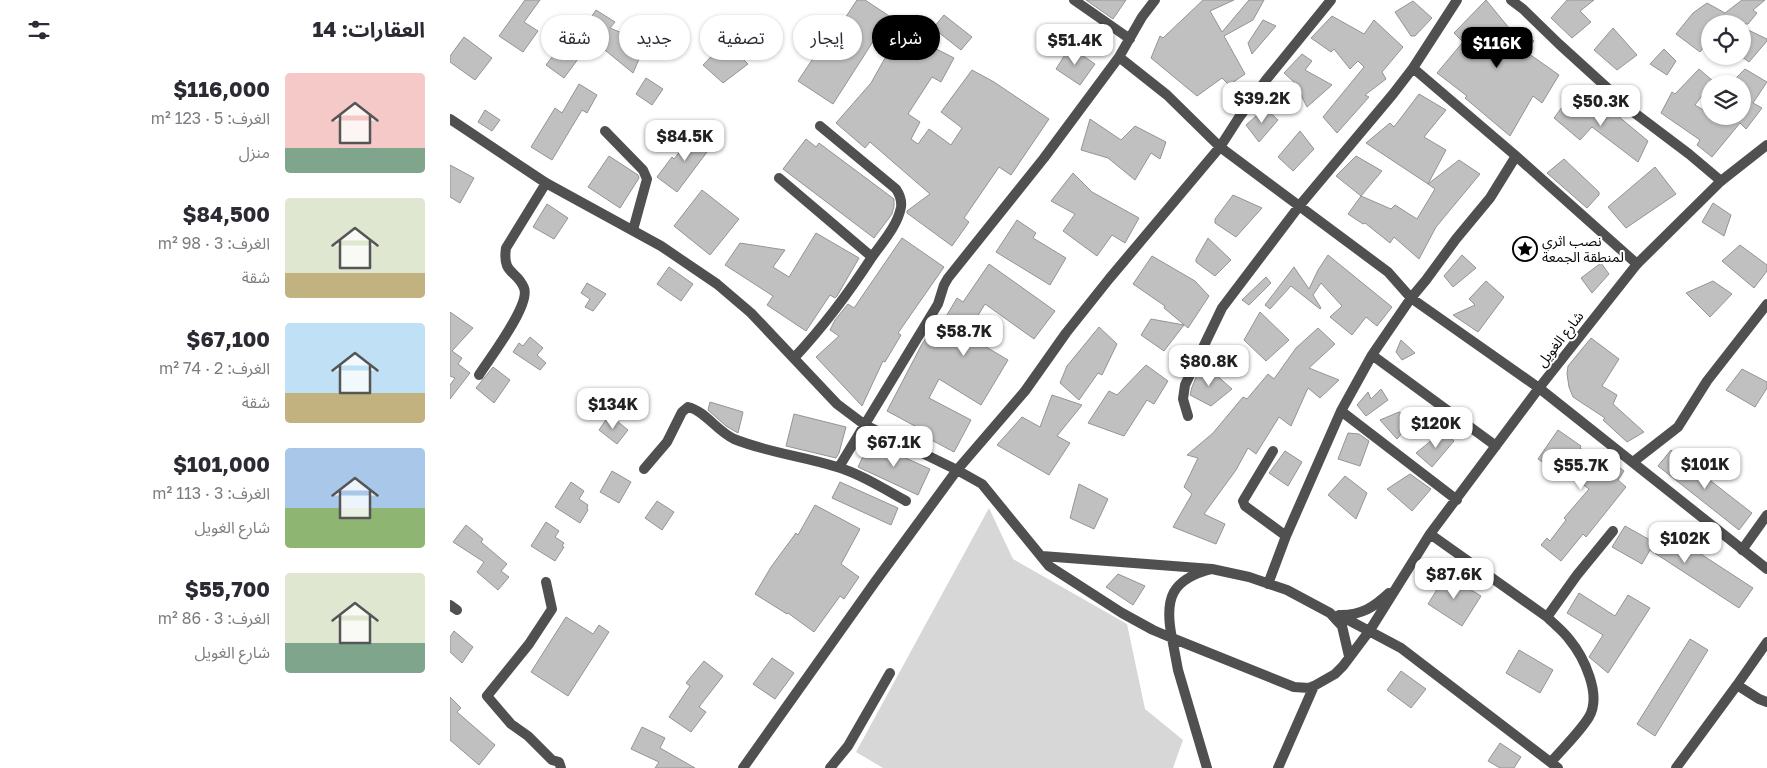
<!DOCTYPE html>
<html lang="ar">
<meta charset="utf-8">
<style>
body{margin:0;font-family:"Golos Text","Noto Sans Arabic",sans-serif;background:#f2f2f3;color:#2b2b33;direction:rtl;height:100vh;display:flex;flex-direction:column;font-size:19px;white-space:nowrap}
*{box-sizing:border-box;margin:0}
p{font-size:16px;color:#7c7c81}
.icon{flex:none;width:28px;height:28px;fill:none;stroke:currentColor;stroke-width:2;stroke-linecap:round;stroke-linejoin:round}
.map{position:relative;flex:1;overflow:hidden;direction:ltr}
.sheet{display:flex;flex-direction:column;background:#fff;width:450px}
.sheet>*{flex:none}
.hud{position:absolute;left:15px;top:15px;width:475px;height:45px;direction:rtl;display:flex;gap:10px}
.fabs{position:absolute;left:1251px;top:15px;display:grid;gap:10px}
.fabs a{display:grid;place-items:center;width:50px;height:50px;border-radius:50%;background:#fff;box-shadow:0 1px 4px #0004;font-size:25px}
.price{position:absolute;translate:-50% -42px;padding:0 11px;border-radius:10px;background:#fff;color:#222;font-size:16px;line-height:32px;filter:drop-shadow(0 1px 2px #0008)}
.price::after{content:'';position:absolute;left:50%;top:30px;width:15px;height:11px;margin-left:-8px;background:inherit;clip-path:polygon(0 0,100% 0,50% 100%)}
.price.active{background:#000;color:#fff}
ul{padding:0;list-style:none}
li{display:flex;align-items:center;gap:15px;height:125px;padding:0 25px}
li span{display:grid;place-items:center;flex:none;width:140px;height:100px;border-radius:5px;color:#555}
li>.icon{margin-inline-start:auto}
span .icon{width:60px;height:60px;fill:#fffc;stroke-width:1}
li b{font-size:21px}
h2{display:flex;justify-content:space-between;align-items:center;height:60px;padding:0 25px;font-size:21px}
.pill{padding:0 18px;border-radius:22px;background:#fff;box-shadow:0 1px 4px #0004;font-size:18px;line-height:45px}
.pill.active{background:#000;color:#fff}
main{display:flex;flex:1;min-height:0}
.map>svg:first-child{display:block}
</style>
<main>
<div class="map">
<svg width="1317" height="768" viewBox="0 0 1317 768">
<rect width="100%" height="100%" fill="#fff"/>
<path fill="#d7d7d7" d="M539,508L563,559L677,624L695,709L733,740L723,768H433L406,752Z"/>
<path fill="#c0c0c0" stroke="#949494" d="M75,0H90L74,22L88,31L73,52L49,36Z
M407,0H415L465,33L463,37L504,58L491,82L482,77L458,114L470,122L461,139L468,144L479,129L501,145L512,128L491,112L522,70L544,82L599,119L561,175L549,167L514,218L519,222L502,246L457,213V211L480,194L420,142L415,148L386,123L421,83L439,51L424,40L383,104L348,81L370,48L374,50Z
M636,0H676L663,19Z
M753,0H784L760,11L772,32L799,0H814L803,20L774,36L795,74L779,85L772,78L747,96L701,58L710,36L713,38Z
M1036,0L1064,34L1070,29L1084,41L1075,51L1109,75L1092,103L1083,96L1060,136L1015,98L1017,96L987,73L1013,42L1004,33Z
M1117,0H1144L1130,11L1141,22L1122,38L1101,18Z
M1292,0H1315L1303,10L1307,13L1298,24H1260V40L1250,52L1226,34L1243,13L1257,3L1275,13Z
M963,1L982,18L965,36H961L945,12Z
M146,10L165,22L160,28L196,43L183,73L150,46L153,41L145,36L114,78L96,65L115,40L123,45Z
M494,15L522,37L511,50L483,28Z
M882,16L914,34L924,20L953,47L932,72L936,79L915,95L919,97L887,133L873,117L914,67L908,61L900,69L884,49L881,52L861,38Z
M813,20L826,26L802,54L798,43Z
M1292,27L1317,39V41L1299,62L1292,57Z
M1163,28L1187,55L1167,70L1144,50Z
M14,37L42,58L25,80L0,62V56Z
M275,42L298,64L273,83L253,65Z
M620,47L645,64L630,85L606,69Z
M1214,49L1226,61L1217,75L1200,64Z
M852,54L862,61L855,70L882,85L857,107L845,83L834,73Z
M1249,69L1263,81L1245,105L1260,114V116H1292V84H1288L1283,81L1295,69L1317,82L1303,103L1312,108L1296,129L1290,123L1262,157L1247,145L1250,140L1211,113L1222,92L1225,94Z
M196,78L213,89L202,105L186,94Z
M129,84L147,95L137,113L132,110L102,160L81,147L105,108L112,113Z
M969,94L996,110L974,137L996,150L978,184L916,143L940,123L944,127Z
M1121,95L1155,120L1162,111L1198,141L1188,162L1142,127L1130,140L1104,118Z
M815,108L828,120L809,142L796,125Z
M35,110L50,120L42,131L28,122Z
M640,119L671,140L685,126L716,142L710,159L701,153L685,180L658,158L631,150Z
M246,131L263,144L227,192L207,177L222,157L224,159Z
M850,131L864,149L843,171L828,157Z
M356,139L366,147L369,143L444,199V206L442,214L424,238L333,169Z
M159,156L188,175L189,178L170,208L138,187Z
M906,156L932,171L911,196L886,176Z
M1114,159L1149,192V195L1137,208L1097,173Z
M1009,160L1030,174L986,227L969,259L944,237L940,243L915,223L913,224L898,214L911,196L941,209L945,205L967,219L985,189L978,184Z
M0,165L24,178L10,203L0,197Z
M1205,167L1226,194L1176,228L1158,207Z
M623,173L642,192L689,218L675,243L662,235L647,256L613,231L625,214L601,201Z
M252,190L289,219L260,255L224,226Z
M783,195L812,208L786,237L765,223V219Z
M1263,203L1281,215L1274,236L1252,222Z
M97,204L118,218L104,239L83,227Z
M567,220L586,233L583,238L616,258L600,285L546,252Z
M366,233L409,258L387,296L385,298L380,295L356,331L317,305L323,296L275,265L290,243L335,250L323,267L339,277Z
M452,238L494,267L448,333L451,335L435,362L433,361L412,406L366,357L389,336L380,330L385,320L398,304L404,308Z
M758,238L781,260L765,276L746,262V259Z
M1290,245L1317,265V271L1304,288L1272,261Z
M878,255L942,307L927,326L916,317L902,335L880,317L892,306L871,283L863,295L871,308L870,309L841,286L820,309L815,305L844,267L859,289L868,270Z
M1012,255L1026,268L1003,287L994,276Z
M702,256L745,281L759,296L738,328L714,308L715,306L683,284Z
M1151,263L1159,274L1142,293L1131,278Z
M539,264L605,311L584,339L535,304L516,335L558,360L531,405L489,379L479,398L521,420L504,452L474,436L476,432L437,411L472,344L477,337L482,340L507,298L513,302Z
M219,267L243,284L231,301L207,284Z
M816,277L821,283L799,305L792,300Z
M1036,281L1054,297L1028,332L1003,315L1025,305L1019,299Z
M1263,281L1282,294L1260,317L1236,293Z
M137,283L156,294L143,311L135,307L140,299L131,293Z
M0,312L23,328L2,351L12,358L8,364L20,373L0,399V385L5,378L0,376Z
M810,312L839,340L816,361L794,340Z
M701,319L734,325L714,351L691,335Z
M649,327L667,344L652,375L648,373L629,400L610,383L617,366Z
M868,328L885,344L859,368L889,380L870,398L858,388L841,426L829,417L806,454L798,448L786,470L754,514L775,524L766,544L723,527L742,494L734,487L748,458L737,455L763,433L793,397L797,399L818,374L824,379L846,348Z
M80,337L93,348L87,355L96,363L90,370L63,352L69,343L73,346Z
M1141,338L1169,359L1152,386L1167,395L1163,404L1194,432L1177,442L1153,420L1155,418L1123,397L1119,387L1117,374L1118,366Z
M951,340L965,353L952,360L946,352Z
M696,365L718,381L704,404L697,400L674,436L638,423L659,391L667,395Z
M756,366L782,389L761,406L740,395L742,387L747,375Z
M43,367L60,380L44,403L26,388Z
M1292,369L1317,382V388L1305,407L1276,390Z
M931,389L938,400L916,416L907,405L918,392L921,399Z
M602,395L632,405L607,436L620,443L599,475L547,445L572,417L590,427Z
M181,396L195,406L188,417L174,407Z
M260,402L293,412L288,433L276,426L258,410Z
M949,412L963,420L947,439L930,420Z
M344,414L396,427L389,453L386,458L336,446Z
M158,417H162L178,430L167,444L149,430Z
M1108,430L1131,446L1130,448L1150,464L1156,457L1174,471L1168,480L1176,487L1136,537L1133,534L1111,561L1091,545L1097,538L1100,541L1116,520L1114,518L1139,489L1115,471L1112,475L1088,459Z
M993,431L1004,441L982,467L966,453Z
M898,433L909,434L919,441L910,466L888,459Z
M420,442L480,469L468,495L408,467Z
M1221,450L1302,513L1289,530L1208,466Z
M835,451L852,462L838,486L819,473Z
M162,471L181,482L169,503L150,492Z
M960,474L981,489L962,511L937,489Z
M895,476L917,493L906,519L878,495Z
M121,482L134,491L129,499L138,505L137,508L138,510L130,523L105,507Z
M390,482L448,508L441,525L382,498Z
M629,484L658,499L644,529L620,518Z
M207,501L224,512L212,530L195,518Z
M365,505L410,529L391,564L409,577L394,599L390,596L364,632L338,613L337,614L305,594L321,567L346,533L348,535Z
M96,522L109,531L105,537L114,543L112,546L114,547L105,561L81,546Z
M16,525L33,539L31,542L57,564L51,571L59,577L48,590L27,572L34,562L3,542Z
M1175,526L1209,545L1217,532L1303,588L1289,608L1200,550L1192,564L1162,547Z
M668,574L695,586L683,605L656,587Z
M996,575L1031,596L1012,626L978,604Z
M1129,593L1165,616L1178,595L1200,608L1158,673L1139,657L1153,635L1117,613Z
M116,617L143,634L149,625L159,632L118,696L81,672Z
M4,631L23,647L12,663L0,652V637Z
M1240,639L1258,650L1205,736L1187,724Z
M1069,650L1103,670L1090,693L1056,673Z
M322,658L344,673L325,699L303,684Z
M254,661L273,676L249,707L256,712L241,732L219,717L240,686L236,683Z
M951,671L976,689L961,708L937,690Z
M0,697L11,708L7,712L45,745L29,765L0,740Z
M192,727L215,738L210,748L245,768H205L209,762L181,749Z
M1050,743L1071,757L1064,768H1050L1038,761Z"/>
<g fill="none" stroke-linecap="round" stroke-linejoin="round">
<path stroke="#505050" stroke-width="10" d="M624,0L680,39
M705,0L692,17L669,57L717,95L770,147L938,272L961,298L1089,388L980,534L920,630L893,666L885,674L864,686L859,688L844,687L722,638C714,599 721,579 762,569
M1061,0L1073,9L1109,44L1186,114L1239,154L1271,181
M963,68L1007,0
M0,119L96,183L211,246L267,284L301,313L387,404L415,425L507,470L532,484L599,566L672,613L703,630L722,638L728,670L757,768
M155,131L193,170L197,179L183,230
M329,178L422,257
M922,355L1046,446
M344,358C374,326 398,294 422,257C432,243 448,225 451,207C452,200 450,195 446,189L370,126
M29,375C39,359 81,305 74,288C67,270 52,275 56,248L96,183
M891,411L922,355L961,298L976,280L1006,239L1040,198L1066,156
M738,416L733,399L735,385L772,308L850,205L943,94L963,68L1066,156L1187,264
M823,451L793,501L795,506L836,536L891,411L1007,500
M1183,462L1228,427L1257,381L1317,304
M389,467L488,304L494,285L498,278L594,158L669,57
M194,469L217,442L232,412L238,407C255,411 267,431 284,439C319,453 353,456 387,467C409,473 436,490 456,501
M980,534L1097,617L1127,575L1163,531
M1292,550L1317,515
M592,556L762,569L799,577L837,590L880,613L892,626L899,656
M96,582L102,609L79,644L37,696L61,724L78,736L102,760L109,762L111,768
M818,584L836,536
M0,605L7,610
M889,615L951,648L1108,768
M891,615C912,615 924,607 939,593
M1097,617C1104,624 1113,631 1119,639C1134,657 1152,695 1139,717C1129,733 1113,748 1101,762
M1287,685L1309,699L1317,702
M293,768L425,582L507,470L575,391L616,333L659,279L770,147L788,119L816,80L881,0
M380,768L398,746L440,673
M828,768L864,686
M1226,768L1287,685L1317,642"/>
<path stroke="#505050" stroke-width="10" d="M1317,145L1271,181L1187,264L1089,388L1317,569"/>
</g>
<defs>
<symbol id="sight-ring" viewBox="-11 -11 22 22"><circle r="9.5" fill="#fff" stroke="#000" stroke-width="1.5"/><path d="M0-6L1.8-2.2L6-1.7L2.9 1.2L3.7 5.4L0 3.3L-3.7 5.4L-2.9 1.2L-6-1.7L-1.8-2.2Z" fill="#000"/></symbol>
</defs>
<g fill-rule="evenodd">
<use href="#sight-ring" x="1061" y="235" width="28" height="28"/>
</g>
<g text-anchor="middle" stroke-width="4" stroke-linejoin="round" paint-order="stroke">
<g font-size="14" fill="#000" stroke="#fff" text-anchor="start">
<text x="1092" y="246">نصب اثري<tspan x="1092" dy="16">لمنطقة الجمعة</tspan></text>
</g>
<g font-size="14" fill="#000" stroke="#fff">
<text transform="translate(1110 339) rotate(-52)" y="5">شارع الغويل</text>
</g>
</g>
</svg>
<div class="fabs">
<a><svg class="icon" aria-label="locate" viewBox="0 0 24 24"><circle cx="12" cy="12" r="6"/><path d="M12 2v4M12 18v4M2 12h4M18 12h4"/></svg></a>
<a><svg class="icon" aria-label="layers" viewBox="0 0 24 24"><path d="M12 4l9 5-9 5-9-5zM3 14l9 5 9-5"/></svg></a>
</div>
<b class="price" style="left:625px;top:66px">$51.4K</b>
<b class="price active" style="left:1047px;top:69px">$116K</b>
<b class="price" style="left:812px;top:124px">$39.2K</b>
<b class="price" style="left:1151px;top:127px">$50.3K</b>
<b class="price" style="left:235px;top:162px">$84.5K</b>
<b class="price" style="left:514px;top:357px">$58.7K</b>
<b class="price" style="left:759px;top:387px">$80.8K</b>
<b class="price" style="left:163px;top:430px">$134K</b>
<b class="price" style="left:986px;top:449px">$120K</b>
<b class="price" style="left:444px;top:468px">$67.1K</b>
<b class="price" style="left:1255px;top:490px">$101K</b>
<b class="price" style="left:1131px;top:491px">$55.7K</b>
<b class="price" style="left:1235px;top:564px">$102K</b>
<b class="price" style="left:1004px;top:600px">$87.6K</b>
<div class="hud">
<a class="pill active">شراء</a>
<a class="pill">إيجار</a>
<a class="pill">تصفية</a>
<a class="pill">جديد</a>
<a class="pill">شقة</a>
</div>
</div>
<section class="sheet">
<h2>العقارات: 14<svg class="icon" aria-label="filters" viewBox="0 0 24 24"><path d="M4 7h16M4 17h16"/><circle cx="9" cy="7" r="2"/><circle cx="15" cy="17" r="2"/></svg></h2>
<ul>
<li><span style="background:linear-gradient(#f6c9c9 75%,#7fa58c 0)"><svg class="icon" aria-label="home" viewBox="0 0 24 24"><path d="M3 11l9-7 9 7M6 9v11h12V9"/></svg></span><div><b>$116,000</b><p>الغرف: 5 · 123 m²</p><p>منزل</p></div></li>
<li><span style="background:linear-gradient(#dfe7d0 75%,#c2b280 0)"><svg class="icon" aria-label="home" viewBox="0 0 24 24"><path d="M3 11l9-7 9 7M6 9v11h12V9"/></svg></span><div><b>$84,500</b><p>الغرف: 3 · 98 m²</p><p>شقة</p></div></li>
<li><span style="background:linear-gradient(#bfe0f5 70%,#c2b280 0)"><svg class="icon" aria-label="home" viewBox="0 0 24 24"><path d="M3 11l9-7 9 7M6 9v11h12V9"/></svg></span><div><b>$67,100</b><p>الغرف: 2 · 74 m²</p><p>شقة</p></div></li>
<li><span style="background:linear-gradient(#a9c7e8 60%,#8fb573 0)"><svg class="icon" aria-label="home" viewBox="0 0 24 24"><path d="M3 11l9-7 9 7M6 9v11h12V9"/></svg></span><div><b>$101,000</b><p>الغرف: 3 · 113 m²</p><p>شارع الغويل</p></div></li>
<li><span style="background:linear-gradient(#dfe7d0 70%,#7fa58c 0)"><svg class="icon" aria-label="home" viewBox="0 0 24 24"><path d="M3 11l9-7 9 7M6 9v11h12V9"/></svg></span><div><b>$55,700</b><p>الغرف: 3 · 86 m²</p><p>شارع الغويل</p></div></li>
</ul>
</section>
</main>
